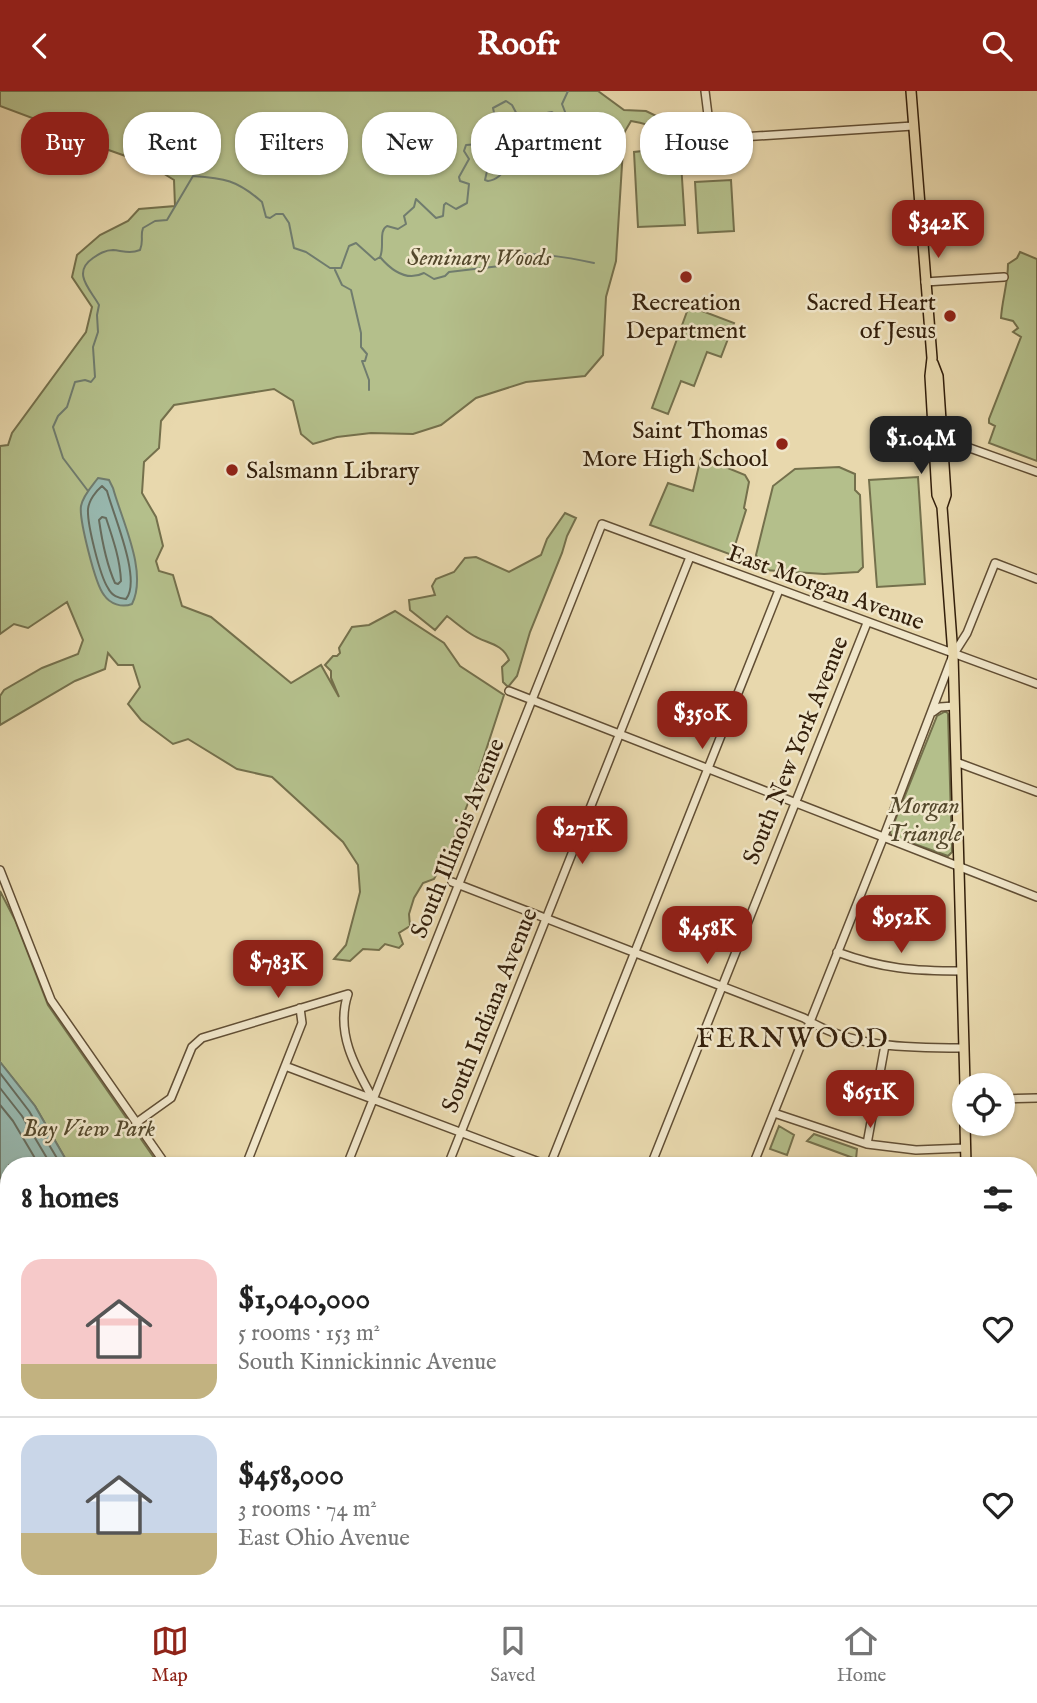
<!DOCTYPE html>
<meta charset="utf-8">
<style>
body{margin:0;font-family:"IM FELL English",serif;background:#f2f2f2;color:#222;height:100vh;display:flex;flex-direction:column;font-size:26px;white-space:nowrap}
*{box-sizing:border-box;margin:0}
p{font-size:23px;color:#767676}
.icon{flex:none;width:38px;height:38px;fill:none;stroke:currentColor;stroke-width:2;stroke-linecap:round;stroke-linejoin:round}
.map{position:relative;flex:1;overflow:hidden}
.drawer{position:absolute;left:0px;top:1066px;width:1038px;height:450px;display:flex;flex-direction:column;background:#fff;border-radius:28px 28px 0 0;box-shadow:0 2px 5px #0004}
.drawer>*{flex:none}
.guide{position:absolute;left:21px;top:21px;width:996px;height:63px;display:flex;gap:14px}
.fabs{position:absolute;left:952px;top:982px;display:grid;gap:14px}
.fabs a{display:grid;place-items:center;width:63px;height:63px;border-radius:50%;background:#fff;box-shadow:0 2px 5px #0004;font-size:35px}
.price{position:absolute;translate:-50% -60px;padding:0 16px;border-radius:14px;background:#8f2418;color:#fff;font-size:23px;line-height:46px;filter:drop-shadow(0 2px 4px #0008)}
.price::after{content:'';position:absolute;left:50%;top:42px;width:21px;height:16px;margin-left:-10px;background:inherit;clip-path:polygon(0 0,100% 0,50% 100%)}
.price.current{background:#222;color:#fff}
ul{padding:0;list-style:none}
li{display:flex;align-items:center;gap:21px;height:175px;padding:0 21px}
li+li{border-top:2px solid #e0e0e0}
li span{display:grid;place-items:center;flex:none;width:196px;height:140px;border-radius:21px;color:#555}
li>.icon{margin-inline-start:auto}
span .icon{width:84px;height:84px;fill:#fffc;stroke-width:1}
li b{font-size:30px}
h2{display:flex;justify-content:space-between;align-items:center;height:84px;padding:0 21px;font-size:30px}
.chip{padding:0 24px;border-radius:28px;background:#fff;box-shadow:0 2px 5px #0004;font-size:24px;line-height:63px}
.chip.current{background:#8f2418;color:#fff}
header{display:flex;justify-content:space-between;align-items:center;height:91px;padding:0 21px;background:#8f2418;color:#fff;font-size:32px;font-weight:700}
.menu{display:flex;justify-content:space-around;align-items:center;height:98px;border-top:2px solid #e0e0e0;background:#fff;font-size:19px;color:#767676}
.menu a{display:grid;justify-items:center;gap:4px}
.menu .current{color:#8f2418}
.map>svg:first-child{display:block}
</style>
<header><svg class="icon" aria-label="back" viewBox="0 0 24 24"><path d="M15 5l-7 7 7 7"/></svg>Roofr<svg class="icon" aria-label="search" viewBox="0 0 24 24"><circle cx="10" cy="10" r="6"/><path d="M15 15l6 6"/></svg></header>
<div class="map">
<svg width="1037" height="1514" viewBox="0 0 1037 1514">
<rect width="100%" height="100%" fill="#e8d8ad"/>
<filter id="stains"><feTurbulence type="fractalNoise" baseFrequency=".00286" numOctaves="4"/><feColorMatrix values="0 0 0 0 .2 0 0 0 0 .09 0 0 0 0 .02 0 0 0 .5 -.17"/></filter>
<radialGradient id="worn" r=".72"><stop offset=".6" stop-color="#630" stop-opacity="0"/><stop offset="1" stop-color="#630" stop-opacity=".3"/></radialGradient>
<path fill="#b4bf8b" stroke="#74704c" stroke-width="2" d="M0,0H598L624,19L646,20L700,46L702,53L694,61C676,44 656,34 631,30L624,42L616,170L606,206L603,264L585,285L526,291L476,307L441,334L413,343L371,342L337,346L313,353L301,343L293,310L274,298L174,314L161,330L159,357L144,371L142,402L156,426L163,455L156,470L159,480L173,484L182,515L211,526L291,592L321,574L339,606L331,587V580L325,574L333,565H337L340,562L339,557L352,536L369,534L395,520L444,552L460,575L504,604L472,702L449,760L434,788L423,792L414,807L409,823L410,835L399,842L403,853L399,857L385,853L379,859L363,858L350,870L334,868L346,854L360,801L358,774L343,751L272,686L237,678L188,648L173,653L141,629L128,613L140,596L133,574H118L108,562L105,578L75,590L0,634V605L4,599L42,577L78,563L83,549L67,511L28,537L14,533L0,543V355L8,354L12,342L86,241L92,216L72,186L77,164L100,144L128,130L139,118L175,115L174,89L148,73L52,39L51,34L0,15Z
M680,56L685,134L638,136L634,61Z
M731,89L734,140L698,142L695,91Z
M1020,161L1037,168V370L989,352L995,335L989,332V328L1021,246L1013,241L1018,237L1013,230L1001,227C1002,209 1008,192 1008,173L1017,167Z
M689,215L734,232L721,266L707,261L694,295L681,290L668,323L652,317Z
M701,366L745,384L749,391L744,417L746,419L732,464L650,434L668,392L693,400Z
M839,376L855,383V399L860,404L863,476L858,481L824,483L764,479L756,464L773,395L795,378Z
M918,386L925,493L877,496L869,389Z
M565,422L576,427L567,445L562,462L530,541L517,585L508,596L503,591L502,576L509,569C502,551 485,553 471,543C463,538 455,531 447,525L435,539L410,519L409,509L435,504L432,495L436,488L454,481L465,467L476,466L509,481L541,464L547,448Z
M946,620L948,623L952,761L948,765L892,745L890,742L937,625Z
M0,800L15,829L48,914L159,1074H69L35,1015L0,971Z
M779,1035L794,1044L787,1064L770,1058Z
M814,1043L857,1058L856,1068L807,1050Z
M302,1507H356L361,1514H308Z"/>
<path fill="#98b9b0" stroke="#707c6e" stroke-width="2" d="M98,387L109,389L113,397C122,430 148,481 132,513C122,517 110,513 104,504C95,493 79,428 81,415C83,404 92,395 98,387Z
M0,971L35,1015L69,1074H9V1507H302L308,1514H0Z"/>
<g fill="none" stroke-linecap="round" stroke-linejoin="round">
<path stroke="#666c5e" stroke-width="2" d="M102,395L107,400C113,423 142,489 126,508C118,507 112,505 108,497C100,485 87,433 88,418C89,409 96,400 102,395Z
M102,426L106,427C113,448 120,468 121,490L118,493L115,492C106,472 102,450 99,429Z
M0,982L29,1020L61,1074
M0,997L22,1025L51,1074
M0,1014L13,1030L39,1074"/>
<path stroke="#707c6e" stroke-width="2" d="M380,166C391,179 406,191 424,182L434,188L445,185L449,181L500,175L508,164C537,161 566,166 594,172
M335,179L342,194L351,199L361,242V256L367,263L365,270H362L369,289V299
M88,400L63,367L53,336L58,325L67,316L75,291L85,289L91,291L95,286L93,256L98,241L97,224L99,214C91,199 71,182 93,167C99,163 105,159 113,159C123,160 130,163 140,159C144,150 140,145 143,137L155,130L167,129L193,85C224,87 237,89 262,111L266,126L270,127L276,123H283L289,132L294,157L306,161L330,177H341L349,155L356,152L375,169L380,166C385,156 378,140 387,135L398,138L406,133L404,125L414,116L416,108L436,127L443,125L444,114L446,112L456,118L467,112L469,93L460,90L459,86L469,68L464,60L466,54L479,53C494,61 488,74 485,89L488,90C506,88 515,61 515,44L506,39L499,43L492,42V35L496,31L493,17L506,10L512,14L521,31C531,30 541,22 552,21L564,29L567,26L562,13L568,0"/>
<defs>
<path id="minor" d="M705,0L710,40L726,47L913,35
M925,191L1004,186
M939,346L1037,381
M509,600L1037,806
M933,621L940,616L954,615
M956,671L1037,701
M0,779L51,909L166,1074
M452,791L804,927C851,957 909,957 963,957
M837,861C883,878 914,880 962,880
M285,975L547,1074
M1003,1008L1037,1007
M774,1022L867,1053L916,1059L966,1057
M136,1032L171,1007L192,956L202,947L348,903C335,941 355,976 373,1008
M867,1053L885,954
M246,1074L302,932L300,917
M347,1074L602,433L1037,593
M448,1074L690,466
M550,1074L779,499
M651,1074L867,532
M753,1074L884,745L953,564L967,542L995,472L1037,488
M1029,1243H1037
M1029,1336H1037
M361,1507L366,1514
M469,1507L474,1514
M582,1507L587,1514
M693,1507L697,1514
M803,1507L807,1514
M946,1507L965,1514
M454,1514L464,1507
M719,1514L730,1507"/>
<path id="major" d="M911,0L932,267L930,285L937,404L942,416L953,564L965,994
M933,272L938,285L946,404L942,416
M944,365L948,358L958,352
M965,1032L966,1074
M1029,1431L1037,1434
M976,1507V1514"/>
</defs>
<use href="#minor" stroke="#614e34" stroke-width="10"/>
<use href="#major" stroke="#34200c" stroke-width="12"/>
<use href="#minor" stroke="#f0e6ca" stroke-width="7"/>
<use href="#major" stroke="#e8d8ad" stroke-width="9"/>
</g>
<g fill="#8f2418" stroke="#f0e6ca" stroke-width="2.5">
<circle cx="686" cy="186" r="7"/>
<circle cx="950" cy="225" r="7"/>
<circle cx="782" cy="353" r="7"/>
<circle cx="232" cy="379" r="7"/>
</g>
<g text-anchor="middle" stroke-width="5" stroke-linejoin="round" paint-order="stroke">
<g font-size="24" font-style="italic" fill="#54482c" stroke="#f0e6ca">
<text x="479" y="174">Seminary Woods</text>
<text x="924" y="722">Morgan<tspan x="924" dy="28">Triangle</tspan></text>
<text x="89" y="1045">Bay View Park</text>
</g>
<g font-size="24" fill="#34200c" stroke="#f0e6ca" text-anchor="end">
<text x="686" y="219" text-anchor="middle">Recreation<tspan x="686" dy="28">Department</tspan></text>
<text x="936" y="219">Sacred Heart<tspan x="936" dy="28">of Jesus</tspan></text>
<text x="768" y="347">Saint Thomas<tspan x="768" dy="28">More High School</tspan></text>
<text x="246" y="387" text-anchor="start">Salsmann Library</text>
</g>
<g font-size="24" fill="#34200c" stroke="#f0e6ca">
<text transform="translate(826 496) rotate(20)" y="8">East Morgan Avenue</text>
<text transform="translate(795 659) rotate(-68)" y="8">South New York Avenue</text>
<text transform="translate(457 747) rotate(-68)" y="8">South Illinois Avenue</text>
<text transform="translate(489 919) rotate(-68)" y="8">South Indiana Avenue</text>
</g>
<g font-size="28" letter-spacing="2" fill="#34200c" stroke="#f0e6ca">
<text x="793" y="956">FERNWOOD</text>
</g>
</g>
<rect width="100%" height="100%" filter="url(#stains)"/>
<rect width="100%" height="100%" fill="url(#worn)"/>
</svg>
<div class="fabs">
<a><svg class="icon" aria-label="locate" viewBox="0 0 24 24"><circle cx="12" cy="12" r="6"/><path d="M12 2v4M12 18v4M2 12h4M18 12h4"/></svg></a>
</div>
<b class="price" style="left:938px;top:169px">$342K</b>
<b class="price current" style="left:921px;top:385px">$1.04M</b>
<b class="price" style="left:702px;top:660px">$350K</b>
<b class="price" style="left:582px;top:775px">$271K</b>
<b class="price" style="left:901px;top:864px">$952K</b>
<b class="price" style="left:707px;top:875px">$458K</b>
<b class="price" style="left:278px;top:909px">$783K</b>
<b class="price" style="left:870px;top:1039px">$651K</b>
<div class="guide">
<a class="chip current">Buy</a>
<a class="chip">Rent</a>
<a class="chip">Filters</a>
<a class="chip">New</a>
<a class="chip">Apartment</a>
<a class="chip">House</a>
</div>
<section class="drawer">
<h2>8 homes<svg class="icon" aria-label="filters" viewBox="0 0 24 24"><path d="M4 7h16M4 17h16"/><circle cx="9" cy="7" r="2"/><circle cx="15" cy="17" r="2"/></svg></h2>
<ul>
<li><span style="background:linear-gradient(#f6c9c9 75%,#c2b280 0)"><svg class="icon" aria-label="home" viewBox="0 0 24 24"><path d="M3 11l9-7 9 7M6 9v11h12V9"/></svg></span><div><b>$1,040,000</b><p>5 rooms · 153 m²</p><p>South Kinnickinnic Avenue</p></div><svg class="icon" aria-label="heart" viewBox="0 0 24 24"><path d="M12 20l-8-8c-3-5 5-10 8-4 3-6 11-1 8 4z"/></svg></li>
<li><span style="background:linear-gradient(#c9d6e8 70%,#c2b280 0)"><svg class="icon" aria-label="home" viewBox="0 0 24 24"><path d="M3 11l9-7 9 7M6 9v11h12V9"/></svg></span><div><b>$458,000</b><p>3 rooms · 74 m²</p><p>East Ohio Avenue</p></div><svg class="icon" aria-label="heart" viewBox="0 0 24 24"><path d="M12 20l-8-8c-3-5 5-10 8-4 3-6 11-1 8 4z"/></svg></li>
</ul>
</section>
</div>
<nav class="menu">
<a class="current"><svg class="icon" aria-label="map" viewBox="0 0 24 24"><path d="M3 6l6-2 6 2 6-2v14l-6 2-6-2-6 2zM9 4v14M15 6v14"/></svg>Map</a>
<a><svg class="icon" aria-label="saved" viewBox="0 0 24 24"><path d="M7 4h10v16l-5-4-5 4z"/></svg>Saved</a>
<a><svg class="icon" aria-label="home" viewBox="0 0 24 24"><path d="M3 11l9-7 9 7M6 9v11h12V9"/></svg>Home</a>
</nav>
